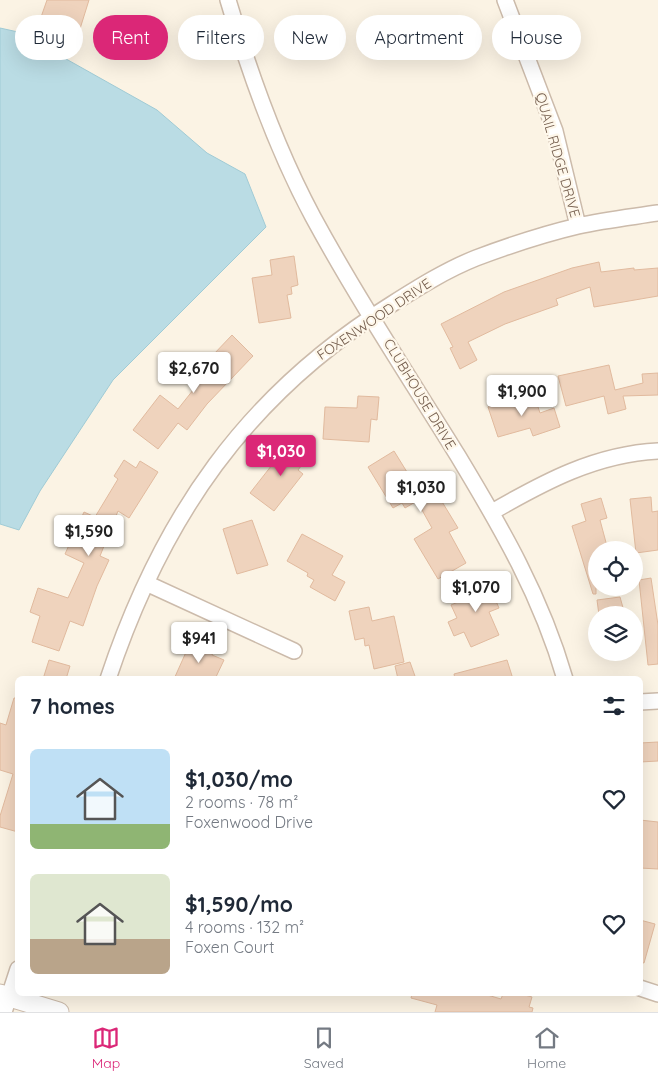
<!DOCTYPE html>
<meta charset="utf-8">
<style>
body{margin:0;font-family:Quicksand,sans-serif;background:#f6f6f7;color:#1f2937;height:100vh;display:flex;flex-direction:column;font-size:19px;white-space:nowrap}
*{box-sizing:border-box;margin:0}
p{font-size:16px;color:#747a83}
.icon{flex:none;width:28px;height:28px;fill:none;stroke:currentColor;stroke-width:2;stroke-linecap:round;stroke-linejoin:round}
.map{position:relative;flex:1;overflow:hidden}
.sheet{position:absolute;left:15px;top:676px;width:628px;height:320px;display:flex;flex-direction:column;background:#fff;border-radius:8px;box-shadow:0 5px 20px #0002}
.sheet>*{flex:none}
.guide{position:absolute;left:15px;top:15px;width:629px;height:45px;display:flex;gap:10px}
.controls{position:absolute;left:588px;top:541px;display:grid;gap:10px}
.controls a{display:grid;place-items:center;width:55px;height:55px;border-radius:50%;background:#fff;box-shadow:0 5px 20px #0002;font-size:25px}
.price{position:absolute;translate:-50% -42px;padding:0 11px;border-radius:5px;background:#fff;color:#222;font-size:16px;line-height:32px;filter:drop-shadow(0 1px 2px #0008)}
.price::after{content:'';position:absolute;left:50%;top:30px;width:15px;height:11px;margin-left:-8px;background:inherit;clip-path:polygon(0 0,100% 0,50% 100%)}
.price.on{background:#db2777;color:#fff}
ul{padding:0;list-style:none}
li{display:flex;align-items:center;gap:15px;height:125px;padding:0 15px}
li span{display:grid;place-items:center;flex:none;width:140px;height:100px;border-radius:8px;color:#555}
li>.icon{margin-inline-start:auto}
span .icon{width:60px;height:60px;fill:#fffc;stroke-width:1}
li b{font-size:21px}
h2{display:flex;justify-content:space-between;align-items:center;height:60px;padding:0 15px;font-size:21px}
.pill{padding:0 18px;border-radius:22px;background:#fff;box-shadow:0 5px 20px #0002;font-size:18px;line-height:45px}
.pill.on{background:#db2777;color:#fff}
.menu{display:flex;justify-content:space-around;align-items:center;height:70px;border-top:1px solid #e0e1e3;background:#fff;font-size:14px;color:#747a83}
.menu a{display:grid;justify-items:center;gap:2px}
.menu .on{color:#db2777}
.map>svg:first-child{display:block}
</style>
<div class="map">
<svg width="658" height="1012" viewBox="0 0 658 1012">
<rect width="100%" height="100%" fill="#fbf3e4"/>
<path fill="#badce4" stroke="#a0cbd5" d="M0,28L18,32L157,110L207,153L245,174L266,227L113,380L40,491L19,530L0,524Z"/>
<path fill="#efd3bd" stroke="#e1ba9e" d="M47,0H89L79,32L40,20Z
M294,256L298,285L291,287L292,294L287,295L291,318L259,323L252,278L272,275L270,260Z
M599,262L601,272L634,268V270L658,268V296L594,307L590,287L556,299L558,305L505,324L468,342L477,360L460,369L450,348L453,347L441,324L504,292L572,268Z
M232,335L253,356L207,404L187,430L178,423L158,449L133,430L160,395L178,409L205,375L196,367L210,352L213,355Z
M609,365L615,390L643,383L642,374L658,373V395L623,396L626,409L608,414L604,396L566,406L558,376Z
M533,392L540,413L554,408L560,427L533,436L530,428L498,437L488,407Z
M358,396L379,397L377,420L371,419L369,442L323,439L325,407L357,408Z
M290,442L309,456L298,470L303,474L274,511L250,493Z
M394,451L415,485L427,477L458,528L449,532L466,563L438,579L414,539L432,528L417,501L405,508L402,503L393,508L368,467Z
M124,460L136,468L140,461L158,472L129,518L118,511L100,556L109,560L97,586L83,626L70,621L59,651L32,642L40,616L30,612L38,588L68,598L84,563L65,554L84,512L95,517L118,479L114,476Z
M651,497L652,512L658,511V550L636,553L630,499Z
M601,498L607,518L600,520L608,550H596V594H593L572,526L586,521L581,504Z
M252,520L268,565L237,574L223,529Z
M302,534L343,556L332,575L345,582L335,601L310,587L314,580L307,576L308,573L287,561Z
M484,574L499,608L489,612L499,635L471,647L464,632L454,636L448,622L457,618L451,605L472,596L466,582Z
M651,578L658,625V664L648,665L639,580Z
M620,597L625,615H599L597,600Z
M369,607L372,621L394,616L404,662L374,669L369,645L365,646L364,638L355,640L349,611Z
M191,641L213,652L212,655L224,660L215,679H174Z
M49,660L70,666L66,679H43Z
M507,660L513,679H455L454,674Z
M410,662L416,679H398L395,666Z
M14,698H18V832L0,827V816L13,774L0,770V723L6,725Z
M658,742V761L640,762V743Z
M640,820L658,822V869L640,868Z
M640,920L655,924L644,963L640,962Z
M412,994H484L501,999L503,994H521L532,997L529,1007L533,1008L532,1012H435L437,1005L411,998Z"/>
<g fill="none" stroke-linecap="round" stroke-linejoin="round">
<defs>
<path id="minor" d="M228,0C250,75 276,148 313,217C357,298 409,377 458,456C502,529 541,596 565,679
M505,0L555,131L578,226
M492,512C544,482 596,454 658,451
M146,583L294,651
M108,679C162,517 246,395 392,304C419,287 446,270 476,258C508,246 544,234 578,226C604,220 632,217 658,213
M640,702L658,701
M640,988L658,994
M4,1012L18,969"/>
<path id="tertiary" d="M0,994L59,1012"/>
</defs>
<use href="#minor" stroke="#ccbbab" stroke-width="18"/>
<use href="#tertiary" stroke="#ccbbab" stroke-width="21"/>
<use href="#minor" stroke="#fff" stroke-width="15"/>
<use href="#tertiary" stroke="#fff" stroke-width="19"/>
</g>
<g text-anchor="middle" stroke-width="4.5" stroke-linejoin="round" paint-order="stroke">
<g font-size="14" fill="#725b4b" stroke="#fef7ea">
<text transform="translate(558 155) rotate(74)" y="5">QUAIL RIDGE DRIVE</text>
<text transform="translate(374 319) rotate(-34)" y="5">FOXENWOOD DRIVE</text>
<text transform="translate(420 394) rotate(59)" y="5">CLUBHOUSE DRIVE</text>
</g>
</g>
</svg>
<div class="controls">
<a><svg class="icon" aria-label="locate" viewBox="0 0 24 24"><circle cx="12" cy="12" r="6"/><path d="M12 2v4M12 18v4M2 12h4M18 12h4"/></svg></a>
<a><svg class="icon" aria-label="layers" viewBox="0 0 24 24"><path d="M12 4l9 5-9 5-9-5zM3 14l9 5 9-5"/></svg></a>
</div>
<b class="price" style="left:194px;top:394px">$2,670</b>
<b class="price" style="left:522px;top:417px">$1,900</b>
<b class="price on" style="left:281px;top:477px">$1,030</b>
<b class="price" style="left:421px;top:513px">$1,030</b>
<b class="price" style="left:89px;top:557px">$1,590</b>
<b class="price" style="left:476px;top:613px">$1,070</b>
<b class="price" style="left:199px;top:664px">$941</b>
<div class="guide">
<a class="pill">Buy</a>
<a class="pill on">Rent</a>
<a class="pill">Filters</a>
<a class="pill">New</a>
<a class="pill">Apartment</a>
<a class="pill">House</a>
</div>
<section class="sheet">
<h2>7 homes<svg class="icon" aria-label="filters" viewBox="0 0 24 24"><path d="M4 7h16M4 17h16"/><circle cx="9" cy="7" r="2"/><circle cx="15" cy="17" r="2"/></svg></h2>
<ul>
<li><span style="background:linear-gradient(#bfe0f5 75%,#8fb573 0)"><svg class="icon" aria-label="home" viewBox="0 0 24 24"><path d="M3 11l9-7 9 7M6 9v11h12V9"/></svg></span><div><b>$1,030/mo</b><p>2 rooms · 78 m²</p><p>Foxenwood Drive</p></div><svg class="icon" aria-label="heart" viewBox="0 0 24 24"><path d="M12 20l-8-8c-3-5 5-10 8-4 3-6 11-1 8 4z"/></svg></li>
<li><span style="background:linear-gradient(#dfe7d0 65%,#b9a48a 0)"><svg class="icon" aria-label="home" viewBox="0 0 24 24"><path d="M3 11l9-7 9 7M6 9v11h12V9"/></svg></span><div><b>$1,590/mo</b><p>4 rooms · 132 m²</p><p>Foxen Court</p></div><svg class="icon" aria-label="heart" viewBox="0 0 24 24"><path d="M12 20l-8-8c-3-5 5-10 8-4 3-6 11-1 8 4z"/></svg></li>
</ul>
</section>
</div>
<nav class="menu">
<a class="on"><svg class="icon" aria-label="map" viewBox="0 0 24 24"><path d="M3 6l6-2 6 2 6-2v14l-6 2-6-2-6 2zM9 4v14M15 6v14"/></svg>Map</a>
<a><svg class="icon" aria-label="saved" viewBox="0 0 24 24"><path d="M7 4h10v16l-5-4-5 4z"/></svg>Saved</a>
<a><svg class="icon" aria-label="home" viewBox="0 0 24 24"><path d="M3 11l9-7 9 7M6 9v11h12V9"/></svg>Home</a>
</nav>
